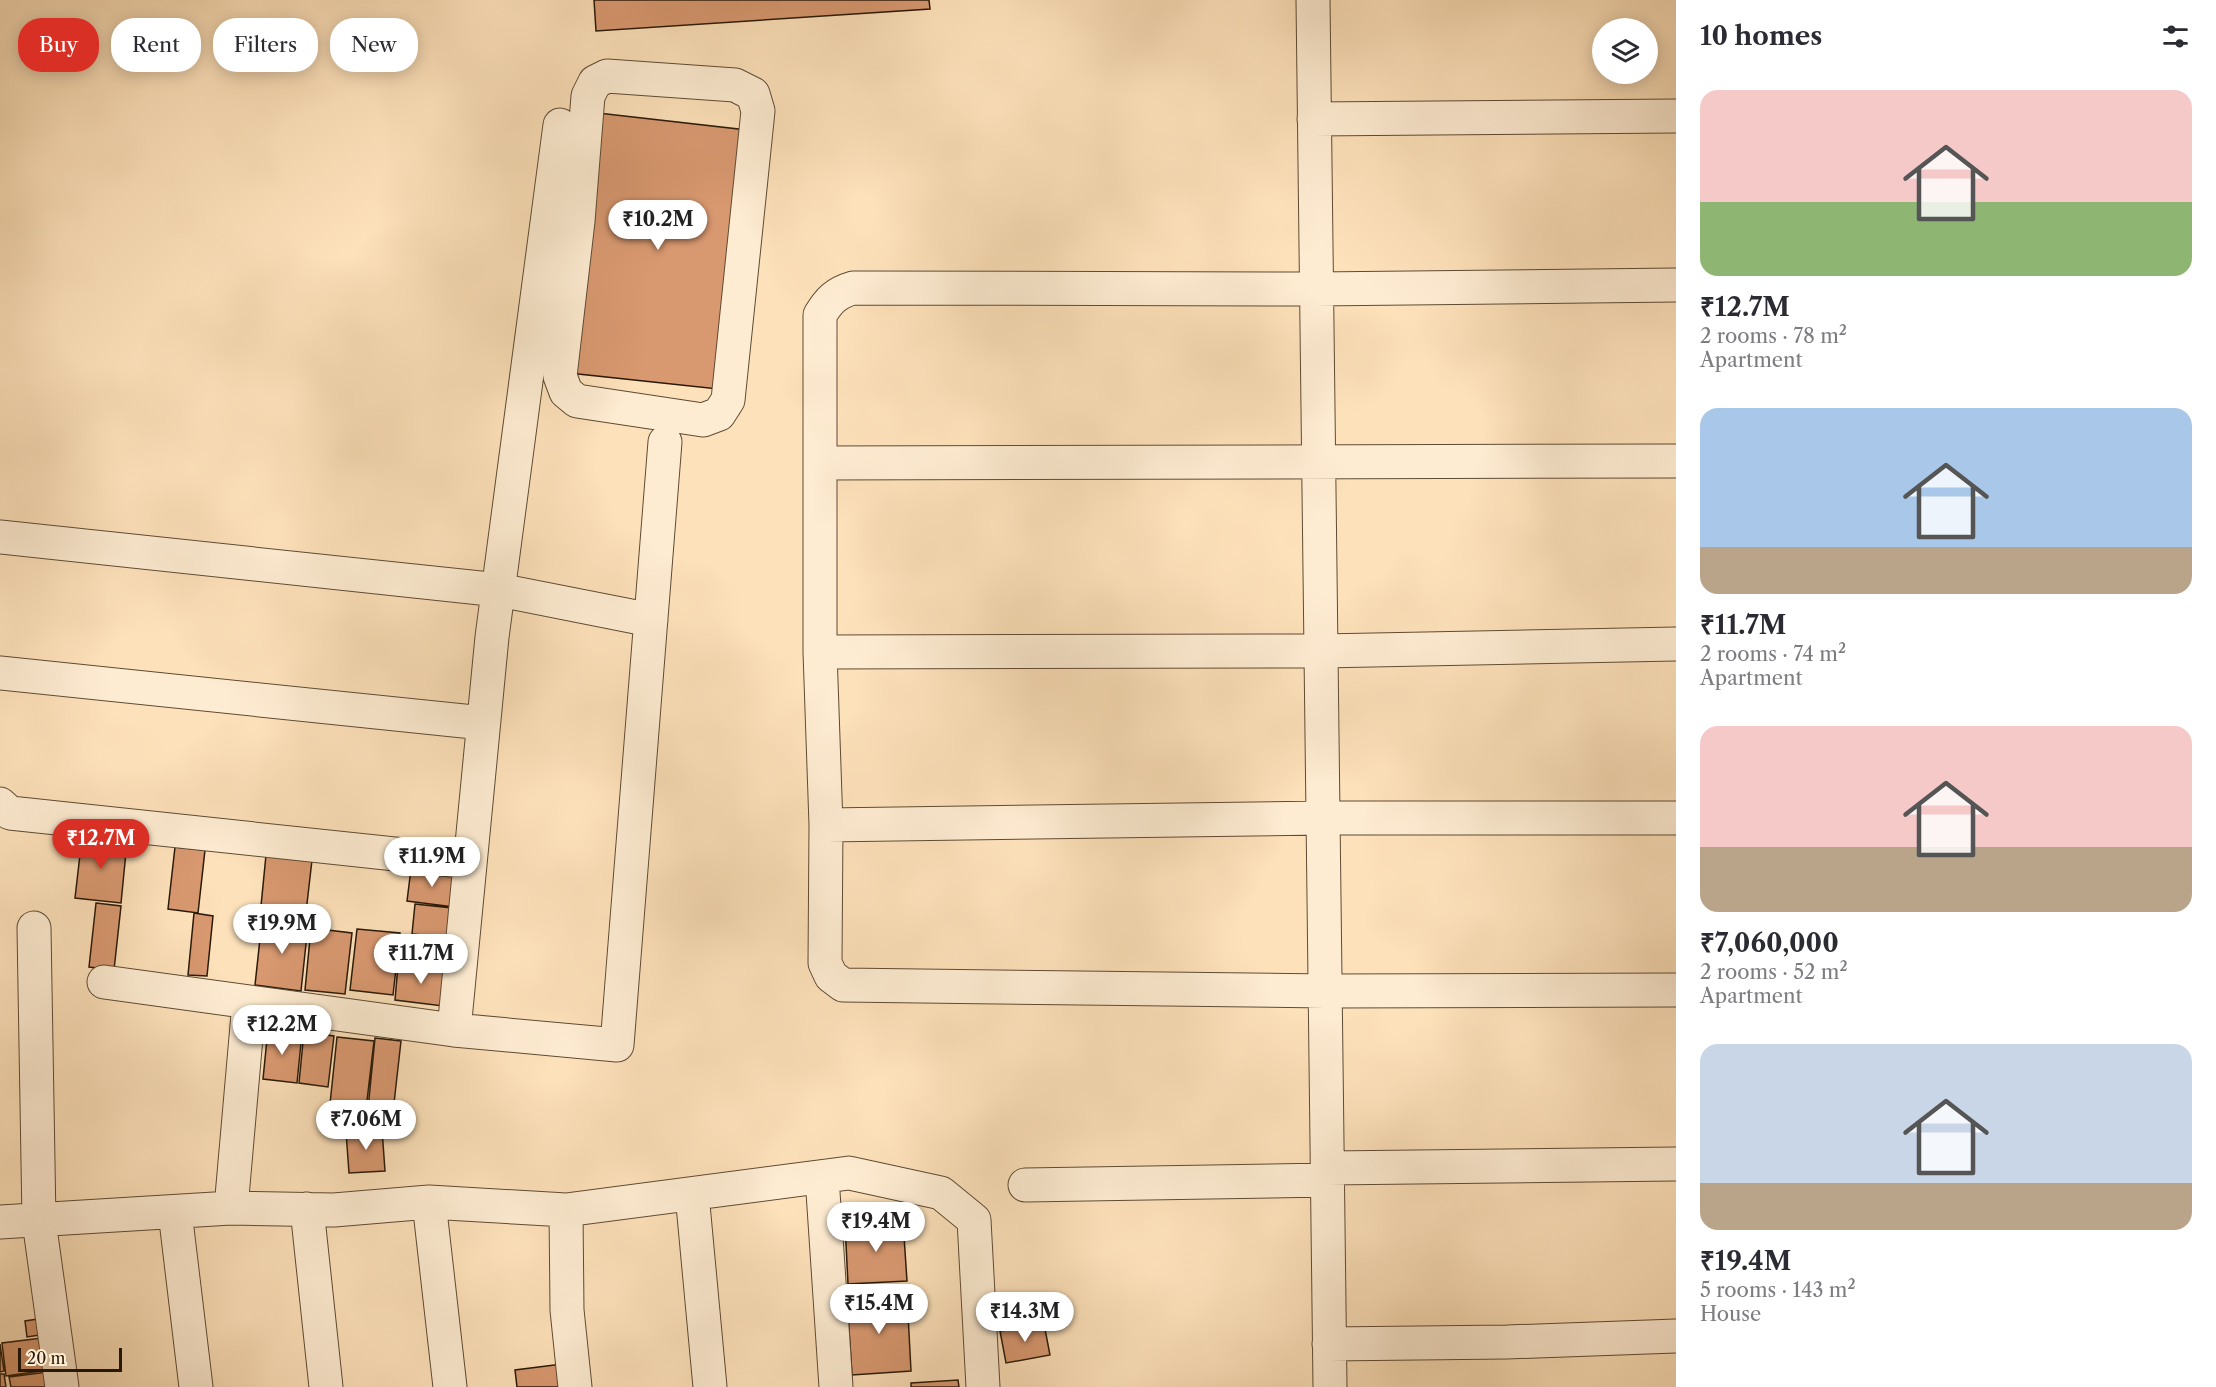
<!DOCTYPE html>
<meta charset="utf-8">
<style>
body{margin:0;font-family:"Libre Caslon Text",serif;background:#f7f7f7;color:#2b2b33;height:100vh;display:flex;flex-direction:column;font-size:22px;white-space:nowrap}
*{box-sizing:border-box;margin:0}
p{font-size:20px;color:#7c7c81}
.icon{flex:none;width:33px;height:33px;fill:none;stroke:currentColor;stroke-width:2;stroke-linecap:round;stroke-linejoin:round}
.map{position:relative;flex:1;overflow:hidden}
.details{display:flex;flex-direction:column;background:#fff;width:540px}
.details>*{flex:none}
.banner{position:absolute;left:18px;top:18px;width:570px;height:54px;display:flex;gap:12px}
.buttons{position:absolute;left:1592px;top:18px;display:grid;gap:12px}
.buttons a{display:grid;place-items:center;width:66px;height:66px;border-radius:50%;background:#fff;box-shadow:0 3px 15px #0003;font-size:30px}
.scale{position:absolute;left:18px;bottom:15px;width:104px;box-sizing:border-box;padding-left:6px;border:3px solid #291908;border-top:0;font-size:16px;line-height:21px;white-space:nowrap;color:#291908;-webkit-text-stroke:4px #feecd2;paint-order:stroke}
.price{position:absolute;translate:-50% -51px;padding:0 14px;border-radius:21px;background:#fff;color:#222;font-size:20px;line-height:39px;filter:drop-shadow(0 2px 3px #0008)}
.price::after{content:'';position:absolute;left:50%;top:36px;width:18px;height:14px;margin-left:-9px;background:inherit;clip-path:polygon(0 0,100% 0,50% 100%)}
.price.on{background:#d93025;color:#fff}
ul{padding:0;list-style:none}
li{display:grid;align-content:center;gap:12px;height:318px;padding:0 24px}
li span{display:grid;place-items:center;height:186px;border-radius:18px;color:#555}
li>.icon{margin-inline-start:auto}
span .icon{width:108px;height:108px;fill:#fffc;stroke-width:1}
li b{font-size:26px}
h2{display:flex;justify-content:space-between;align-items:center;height:72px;padding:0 24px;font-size:26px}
.tag{padding:0 21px;border-radius:24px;background:#fff;box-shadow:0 3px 15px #0003;font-size:21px;line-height:54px}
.tag.on{background:#d93025;color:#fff}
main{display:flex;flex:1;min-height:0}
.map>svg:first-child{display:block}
</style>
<main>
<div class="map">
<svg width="1676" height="1387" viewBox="0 0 1676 1387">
<rect width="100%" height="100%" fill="#fde1ba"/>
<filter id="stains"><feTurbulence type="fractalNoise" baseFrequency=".00333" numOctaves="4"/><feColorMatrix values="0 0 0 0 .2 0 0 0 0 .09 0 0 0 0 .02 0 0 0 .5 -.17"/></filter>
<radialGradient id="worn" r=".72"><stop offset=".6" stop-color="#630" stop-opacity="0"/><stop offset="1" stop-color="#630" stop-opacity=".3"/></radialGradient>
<path fill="#d89870" stroke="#291908" stroke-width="1.5" d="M594,0H929L930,9L596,31Z
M598,113L747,130L718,389L569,373Z
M82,837L127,842L121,903L75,898Z
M175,847L205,850L198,913L168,909Z
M266,855L312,860L305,921L260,916Z
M411,869L457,874L454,907L407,901Z
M96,903L121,906L114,970L89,967Z
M415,904L452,908L449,938L412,934Z
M194,913L213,916L207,976L188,975Z
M262,920L308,925L301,991L255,985Z
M311,928L352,933L345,994L305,990Z
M357,929L400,933L393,995L350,990Z
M398,965L447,971L443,1006L395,1000Z
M268,1029L302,1033L297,1083L263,1079Z
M304,1032L334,1036L328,1087L299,1083Z
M337,1037L374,1041L364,1126L328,1123Z
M375,1038L401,1041L392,1121L367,1119Z
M382,1129L385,1171L349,1173L346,1132Z
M903,1221L907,1281L848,1284L845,1224Z
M907,1295L911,1371L852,1375L847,1299Z
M44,1318L46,1334L27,1337L25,1321Z
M1044,1324L1050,1355L1006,1363L1000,1331Z
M50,1337L55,1369L6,1376L2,1343Z
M0,1344L4,1371L0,1372Z
M562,1364L564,1387H517L515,1370Z
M55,1371L57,1387H11L9,1377Z
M0,1374H4L6,1387H0Z
M958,1380L959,1387H911V1383Z"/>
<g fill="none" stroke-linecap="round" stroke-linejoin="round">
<defs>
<path id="minor" d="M1313,0L1330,1387
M1314,119L1676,116
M548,218L578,221L560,376L566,392L577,401L703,420L719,414L728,400L758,111L753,94L735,85L607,76L595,82L588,96L578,221
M1676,285L1316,289L853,288C836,293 829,300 820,315V652L826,825L825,963L831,976L843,985L1326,991L1676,990
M821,463L1676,461
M0,537L499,590L651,620
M820,652L1322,651L1676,644
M0,673L483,723
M0,804L10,813L470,862
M826,825L1324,818H1676
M34,928L39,1221L62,1387
M104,982L454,1030L617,1045L665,442
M454,1030L492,637L560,125
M1328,1168L1676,1164
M822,1177L836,1387
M1025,1185L1328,1180
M692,1194L710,1387
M429,1202L450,1387
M231,1208L249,1003
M307,1209L326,1387
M566,1210L567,1310L575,1387
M175,1212L196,1387
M0,1222L231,1208L334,1210L429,1202L566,1210L849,1173L941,1193L974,1220L983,1387
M1329,1344L1507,1342L1676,1336"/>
</defs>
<use href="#minor" stroke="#5e4b34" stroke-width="35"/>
<use href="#minor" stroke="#feecd2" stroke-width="33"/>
</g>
<rect width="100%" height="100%" filter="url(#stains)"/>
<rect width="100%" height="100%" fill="url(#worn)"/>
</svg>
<div class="buttons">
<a><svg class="icon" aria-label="layers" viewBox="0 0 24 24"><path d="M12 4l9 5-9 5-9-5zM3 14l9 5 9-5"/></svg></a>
</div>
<div class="scale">20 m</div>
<b class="price" style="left:658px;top:251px">₹10.2M</b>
<b class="price on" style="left:101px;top:870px">₹12.7M</b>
<b class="price" style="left:432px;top:888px">₹11.9M</b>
<b class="price" style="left:282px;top:955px">₹19.9M</b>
<b class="price" style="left:421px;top:985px">₹11.7M</b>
<b class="price" style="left:282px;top:1056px">₹12.2M</b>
<b class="price" style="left:366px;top:1151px">₹7.06M</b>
<b class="price" style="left:876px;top:1253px">₹19.4M</b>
<b class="price" style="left:879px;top:1335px">₹15.4M</b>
<b class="price" style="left:1025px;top:1343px">₹14.3M</b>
<div class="banner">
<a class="tag on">Buy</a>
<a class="tag">Rent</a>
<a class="tag">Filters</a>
<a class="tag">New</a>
</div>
</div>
<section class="details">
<h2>10 homes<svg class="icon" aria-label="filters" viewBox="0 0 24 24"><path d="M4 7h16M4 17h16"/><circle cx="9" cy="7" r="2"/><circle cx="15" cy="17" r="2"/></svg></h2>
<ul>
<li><span style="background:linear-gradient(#f6c9c9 60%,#8fb573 0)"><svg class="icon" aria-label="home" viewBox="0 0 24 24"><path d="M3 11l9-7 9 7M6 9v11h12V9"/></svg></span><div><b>₹12.7M</b><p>2 rooms · 78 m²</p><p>Apartment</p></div></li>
<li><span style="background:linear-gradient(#a9c7e8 75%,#b9a48a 0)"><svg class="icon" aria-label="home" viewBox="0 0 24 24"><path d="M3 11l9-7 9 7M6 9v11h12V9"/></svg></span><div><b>₹11.7M</b><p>2 rooms · 74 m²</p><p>Apartment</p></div></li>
<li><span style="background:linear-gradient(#f6c9c9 65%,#b9a48a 0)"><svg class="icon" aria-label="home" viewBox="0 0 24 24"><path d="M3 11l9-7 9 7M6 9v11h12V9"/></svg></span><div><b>₹7,060,000</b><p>2 rooms · 52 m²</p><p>Apartment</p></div></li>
<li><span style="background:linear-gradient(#c9d6e8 75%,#b9a48a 0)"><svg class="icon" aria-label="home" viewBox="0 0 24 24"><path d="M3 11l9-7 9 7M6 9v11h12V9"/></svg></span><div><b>₹19.4M</b><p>5 rooms · 143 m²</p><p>House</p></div></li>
</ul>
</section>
</main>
